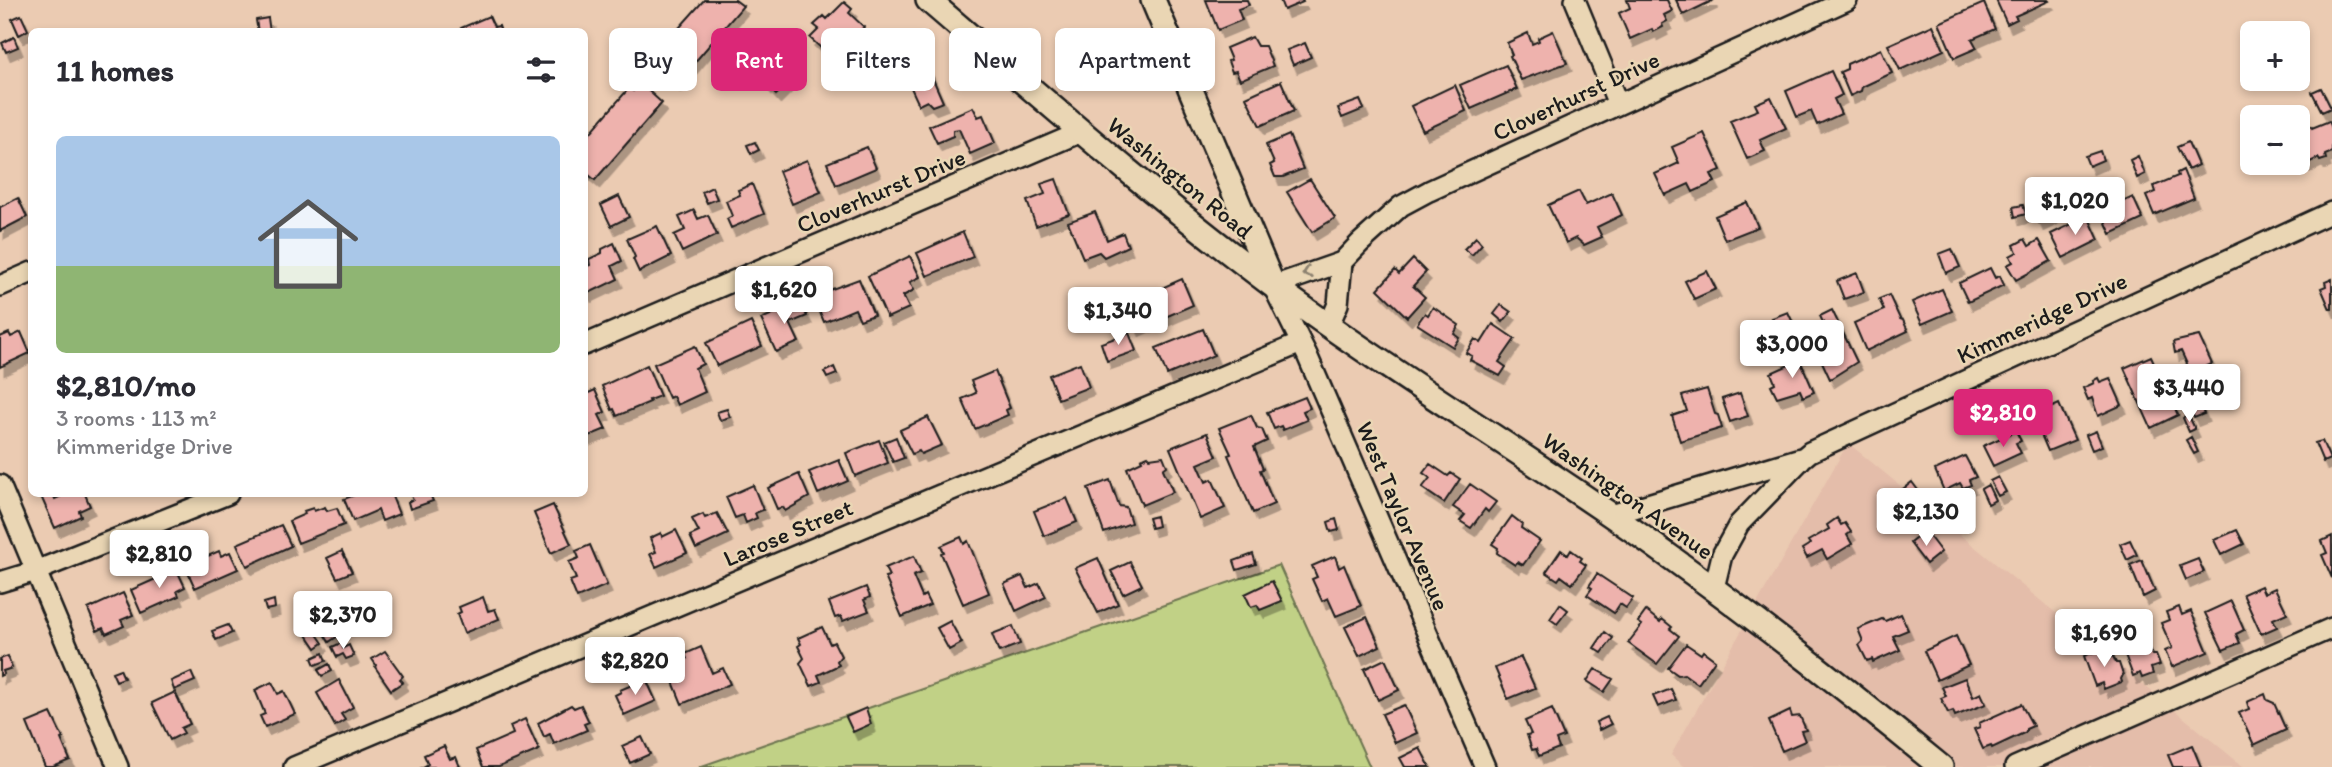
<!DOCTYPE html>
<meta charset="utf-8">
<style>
body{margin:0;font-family:Itim,sans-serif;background:#f2f2f3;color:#2b2b33;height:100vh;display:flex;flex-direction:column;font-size:26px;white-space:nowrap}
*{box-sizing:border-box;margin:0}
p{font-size:23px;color:#7c7c81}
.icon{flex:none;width:38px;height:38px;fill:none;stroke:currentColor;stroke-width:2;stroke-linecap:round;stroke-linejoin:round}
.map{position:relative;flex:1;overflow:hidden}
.sheet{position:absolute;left:28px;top:28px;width:560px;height:469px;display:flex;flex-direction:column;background:#fff;border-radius:10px;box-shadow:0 4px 10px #0003}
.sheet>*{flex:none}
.banner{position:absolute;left:609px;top:28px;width:665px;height:63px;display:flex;gap:14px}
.tools{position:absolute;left:2240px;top:21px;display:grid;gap:14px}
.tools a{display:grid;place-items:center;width:70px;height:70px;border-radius:10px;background:#fff;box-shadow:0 4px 10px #0003;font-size:35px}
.price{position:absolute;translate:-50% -60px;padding:0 16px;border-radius:7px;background:#fff;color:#222;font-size:23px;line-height:46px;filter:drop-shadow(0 2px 4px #0008)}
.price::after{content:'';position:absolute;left:50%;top:42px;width:21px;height:16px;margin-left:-10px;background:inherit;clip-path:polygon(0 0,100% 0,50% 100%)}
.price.active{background:#db2777;color:#fff}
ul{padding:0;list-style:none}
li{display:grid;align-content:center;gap:14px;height:371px;padding:0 28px}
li+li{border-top:2px solid #e1e1e2}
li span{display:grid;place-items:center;height:217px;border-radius:10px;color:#555}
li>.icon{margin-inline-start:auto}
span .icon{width:126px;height:126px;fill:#fffc;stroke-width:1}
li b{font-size:30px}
h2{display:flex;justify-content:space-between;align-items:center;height:84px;padding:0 28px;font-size:30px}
.chip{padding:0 24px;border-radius:10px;background:#fff;box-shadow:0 4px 10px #0003;font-size:24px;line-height:63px}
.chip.active{background:#db2777;color:#fff}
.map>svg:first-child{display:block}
</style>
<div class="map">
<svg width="2332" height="767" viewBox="0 0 2332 767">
<defs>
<filter id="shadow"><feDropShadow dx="4.5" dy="8" stdDeviation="0" flood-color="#0004"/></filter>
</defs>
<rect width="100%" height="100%" fill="#ebcbb2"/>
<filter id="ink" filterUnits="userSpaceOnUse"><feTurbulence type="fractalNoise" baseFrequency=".0143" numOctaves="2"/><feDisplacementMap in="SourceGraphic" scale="14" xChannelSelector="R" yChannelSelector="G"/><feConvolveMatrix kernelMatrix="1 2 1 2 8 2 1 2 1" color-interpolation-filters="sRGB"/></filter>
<g filter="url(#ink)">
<path fill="#e4bdaa" d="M1848,443L2244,767H1684L1671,755Z"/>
<path fill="#c1d186" stroke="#6e7651" stroke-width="2" d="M1279,565L1370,767H699Z"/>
<path fill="#eeb2ad" stroke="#1c1c1c" stroke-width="2" filter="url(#shadow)" d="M704,0H735L743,6L676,84L654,65L661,58L656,54Z
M1206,0H1247L1249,5L1238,9L1242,20L1218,30Z
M1280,0H1302L1303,2L1284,10Z
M1627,0H1667L1672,11L1664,15L1667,21L1662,24L1663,27L1653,32L1652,29L1630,39L1619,13L1630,8Z
M1676,0H1714L1683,15Z
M1996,0H2048L2049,1L2015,16L2017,19L2007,24Z
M844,2L852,9L849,13L864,27L833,59L810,38L819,29L814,25L824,16L827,19Z
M1984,3L1995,29L1972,39L1977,48L1954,58L1939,23Z
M21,15L28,30L19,35L12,19Z
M489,16L494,27L499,26L501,32H463L461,28Z
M268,18L270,32H258L256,20Z
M1933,25L1944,50L1900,70L1888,45Z
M1553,31L1567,63L1521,80L1510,56L1512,55L1507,43L1528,33L1532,44L1539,41L1538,38Z
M14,37L18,47L6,52L2,43Z
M1252,37L1257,46H1265L1273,66L1240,80L1236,71L1232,72L1228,61L1231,60L1226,48Z
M1305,43L1311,57L1293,65L1287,50Z
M1881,49L1892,73L1862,87L1861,91L1850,96L1840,72L1847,69V64Z
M778,62L791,75L787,79L788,83L776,95L760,78Z
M926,63L943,102L932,106L927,101L919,105L907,79L909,77L906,71Z
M1506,65L1517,89L1471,109L1460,85Z
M1831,71L1842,95L1834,99L1841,114L1817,125L1811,111L1797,117L1786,91Z
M1281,81L1294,111L1260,126L1246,97Z
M640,83L662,103L595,180L584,171V140L629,88L633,91Z
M1455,85L1466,111L1423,131L1411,106Z
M2321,88L2331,108L2322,112L2312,92Z
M1771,97L1786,128L1760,140L1765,151L1747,159L1730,121L1758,110L1755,104Z
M1360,100L1364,109L1342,118L1338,108Z
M973,107L978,117L983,115L995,143L970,154L959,129L953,130V136L937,143L929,126Z
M2329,121L2332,128V152L2325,155L2326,159L2320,161L2318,158L2306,164L2298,146V136L2301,134L2299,131L2311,126L2312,128Z
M1704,133L1721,170L1711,174L1715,182L1693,192L1689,184L1665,195L1655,174L1679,163L1672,147Z
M1289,135L1303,169L1283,177H1275L1270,165L1274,163L1266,145Z
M755,142L759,150L751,154L747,145Z
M2188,142L2198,165L2188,170L2177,147Z
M867,147L876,168L836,185L827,163Z
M2100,151L2103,160L2089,166L2085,156Z
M2138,156L2145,174L2137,178L2130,160Z
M807,160L821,192L792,204L779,171Z
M2183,170L2194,198L2154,215L2146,196L2156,192L2154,186L2178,176L2177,173Z
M1056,179L1069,214L1036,226L1027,201L1045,194L1041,184Z
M1310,179L1335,218L1312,232L1287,192Z
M752,184L764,214L731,228L727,219L732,216L726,201L740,195L738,190Z
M2090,184L2098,199L2090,203L2082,188Z
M712,187L717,199L707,203L702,192Z
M1579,191L1586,205L1612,193L1622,215L1597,227L1602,237L1584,245L1576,238L1566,243L1548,205Z
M619,196L629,217L611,226L601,205Z
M2044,196L2053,216L2039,223L2030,203Z
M2133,197L2143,219L2111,234L2101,212Z
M18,198L27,217L0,231V207Z
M1747,202L1758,227L1725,240L1715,216Z
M2023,205L2026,214L2015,217L2013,207Z
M694,210L698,219L708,215L717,235L682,252L674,235L685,230L679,217Z
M1095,212L1107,240L1123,233L1128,246L1104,257L1099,252L1083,258L1068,222Z
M2088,216L2099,240L2063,258L2051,234Z
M657,226L671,256L639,272L633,259L635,257L627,239Z
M963,232L973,257L927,276L917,253Z
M1476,237L1482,244L1472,255L1464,249Z
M2025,239L2029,246L2039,240L2051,261L2016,280L2007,265L2013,262L2010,256L2017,252L2014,245Z
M614,243L622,261L612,266L618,279L587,294L584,289V267L590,265L589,259L602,253V249Z
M1952,249L1960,267L1946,273L1939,254Z
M910,256L920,277L910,282L914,290L903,296L909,308L887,318L868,276Z
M1413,259L1426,272L1413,286L1425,297L1407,317L1378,289L1395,270L1399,274Z
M1990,268L1995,278L2000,276L2004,285L1968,302L1959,283Z
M1707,271L1716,289L1694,299L1685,281Z
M1857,273L1864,292L1844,299L1837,281Z
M859,279L874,315L860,320L855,309L824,322L813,296Z
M1182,279L1193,305L1147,325L1146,323L1135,328L1125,304Z
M2332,279V309H2330L2321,288L2326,286L2325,282Z
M1942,289L1952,311L1922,324L1912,302Z
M1889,295L1900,319L1903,320L1908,331L1866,351L1854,323L1884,310L1879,299Z
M800,302L807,316L790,323L799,342L776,352L761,319Z
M1501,305L1511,312L1503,322L1494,314Z
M1433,307L1459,325L1454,334L1459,338L1453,347L1417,324L1425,313L1428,315Z
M1832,310L1857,362L1830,379L1810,336L1826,329L1820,316Z
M1788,312L1795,327L1779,334L1772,318Z
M751,322L762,346L717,366L706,343Z
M1493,324L1515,339L1499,362L1506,367L1500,376L1470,360L1472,356L1466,353L1475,339L1481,343Z
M1203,329L1214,355L1167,375L1156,348Z
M21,332L30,353L0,367V337L9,333L11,337Z
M1129,333L1136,351L1107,361L1101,343Z
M2199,336L2212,364L2191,373L2181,351L2175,353L2173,342Z
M695,346L703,364L695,368L705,392L677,405L673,396L669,398L654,364Z
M2151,356L2178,415L2151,428L2124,368Z
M1800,360L1814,392L1803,397L1800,390L1777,397L1771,385L1775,383L1771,373Z
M1080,363L1089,387L1058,399L1049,375Z
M647,365L660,396L649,400L650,402L617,416L614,409L612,410L602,386Z
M834,367L837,374L827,378L824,372Z
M995,371L1010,408L1006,410L1008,415L975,429L962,399L976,393L971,381Z
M2098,378L2100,382L2110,378L2122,405L2098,416L2092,398L2088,400L2083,388L2094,383L2093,381Z
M1707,389L1715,414L1718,415L1722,428L1680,441L1672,416L1687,411L1682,396Z
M595,390L605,412L599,415L606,429L584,438V395Z
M1740,393L1748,416L1730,422L1722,399Z
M1305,397L1310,408L1303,411L1307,420L1283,430L1281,426L1274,429L1267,412Z
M2197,397L2204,414L2194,418L2188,402Z
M2059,404L2075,440L2048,451L2033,416Z
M727,409L730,417L720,420L717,412Z
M1251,415L1257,428L1262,429L1267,441L1254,447L1263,469L1260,470L1274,504L1253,513L1228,455L1231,454L1219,428Z
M2189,416L2195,429L2189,432L2183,418Z
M928,417L942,445L921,454L919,451L912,454L900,430Z
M2016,431L2021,441L2016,443L2021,453L1993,466L1983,446Z
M2096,431L2102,446L2092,450L2086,435Z
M1207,433L1217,456L1198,464L1206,482L1212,479L1225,508L1200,519L1170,448Z
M896,437L904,458L893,462L884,442Z
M2191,437L2198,452L2194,454L2186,440Z
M879,440L888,463L855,476L846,453Z
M2322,441L2330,459L2323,462L2315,443Z
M1148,456L1150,458L1163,456L1167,466L1163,469L1173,492L1142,505L1127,468L1142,461L1141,459Z
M1965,456L1976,477L1969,480L1971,485L1963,488L1960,483L1944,491L1935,470Z
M839,460L848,481L818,494L809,472Z
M1430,464L1448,476L1451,473L1460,479L1444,503L1422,488L1430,478L1423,473Z
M799,474L809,497L785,511L783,507L777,509L768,488Z
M1998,477L2006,492L1998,496L1990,481Z
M1110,480L1119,506L1126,507L1131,523L1104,533L1088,488Z
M1912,482L1938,517L1928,525L1922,515L1910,524L1890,499Z
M1470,484L1496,502L1488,512L1485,509L1471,528L1460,521L1465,515L1453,507Z
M753,485L763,510L755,513L757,518L746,523L743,515L735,518L726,497Z
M1988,485L1995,500L1988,504L1981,489Z
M40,494H53L55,499L66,494H85L90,506L79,511L81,516L55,528Z
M357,494H391L399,514L382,521L378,510L353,521L344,499Z
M410,494H430L433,501L410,509L408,502L413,499Z
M1067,498L1077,522L1044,536L1034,511Z
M553,505L571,544L551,553L534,513Z
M325,507L327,511L337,508L344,525L298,543L289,521L305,514L304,511L313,508L314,511Z
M717,513L728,534L696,549L690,536L699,532L692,519L703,514L705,518Z
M1156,516L1158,526L1151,528L1148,518Z
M1512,516L1522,524L1521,528L1540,541L1523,565L1517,562L1515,565L1497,553L1498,548L1492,544Z
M1837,518L1841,525L1845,523L1851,532L1847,535L1852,544L1827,559L1822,550L1807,558L1802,549L1810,544L1808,541L1829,529L1827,525Z
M1336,519L1339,530L1331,532L1328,522Z
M281,525L291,546L247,566L237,544Z
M676,530L687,553L656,567L650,554L656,552L650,538L661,533L662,537Z
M2237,530L2244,544L2221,555L2214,540Z
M1925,531L1941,552L1926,564L1910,543Z
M2332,536V578L2322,555L2327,553L2322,541Z
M961,537L964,544L968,541L989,593L963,604L941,553L944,552L941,546Z
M2130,540L2137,555L2127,560L2120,544Z
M590,545L607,585L577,598L570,581L576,579L569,562L579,558L576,551Z
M1561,550L1568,555L1571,550L1582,558L1580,561L1586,565L1572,584L1561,576L1558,580L1546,572Z
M219,551L221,556L230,552L238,569L195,588L185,566Z
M342,551L352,572L337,578L327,558Z
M1253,554L1256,564L1237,570L1234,561Z
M914,556L921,573L913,576L922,597L925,595L930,605L902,617L885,577L889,576L885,568Z
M1335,556L1339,568L1344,565L1361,606L1336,616L1328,598L1322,601L1312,579L1317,577L1312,566Z
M1098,558L1118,604L1098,613L1075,568Z
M2198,559L2204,572L2186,580L2180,566Z
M2142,560L2155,591L2143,597L2130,565Z
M1130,562L1142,585L1123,594L1111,571Z
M175,566L185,587L177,591L179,596L141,613L131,590L158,578L156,574Z
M1597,574L1633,598L1626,608L1620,604L1614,613L1587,595L1592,588L1589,586Z
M1022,576L1028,588L1039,583L1046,597L1016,611L1004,584Z
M1272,581L1282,601L1260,610L1257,605L1251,607L1245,594Z
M2261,586L2264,593L2275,588L2287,613L2273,619L2277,627L2261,634L2243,594Z
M866,587L870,597L864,600L869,611L843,621L841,616L835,618L829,602Z
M123,593L133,615L121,620L124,626L106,634L103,628L97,631L88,609Z
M483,597L488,611L495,609L499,619L464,633L457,614L461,612L459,607Z
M324,598L328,606L319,611L315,602Z
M274,600L275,608L266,610L264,603Z
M2231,601L2244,630L2236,634L2240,643L2223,650L2205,613Z
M1560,604L1568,610L1557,624L1550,619Z
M2179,607L2182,615L2191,611L2208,652L2172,667L2165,651L2172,648L2161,623L2169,620L2166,612Z
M1646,611L1660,622L1662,619L1672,627L1670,629L1679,636L1657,664L1628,643L1642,625L1638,622Z
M1901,614L1908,630L1893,636L1900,650L1873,662L1872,659L1867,661L1859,645L1863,641L1858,629L1882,619L1885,621Z
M1367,617L1380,646L1359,656L1345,627Z
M328,621L338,636L329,642L320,627Z
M950,621L962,643L949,650L937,628Z
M228,625L232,633L216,640L212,631Z
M1013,626L1020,644L999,652L992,634Z
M312,627L323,643L316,648L305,632Z
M822,627L830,644L834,642L841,656L837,661L839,665L818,675L821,682L811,686L800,663L804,658L798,646L801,644L798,638Z
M1605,632L1613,638L1602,653L1594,648Z
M1956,636L1969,665L1937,680L1924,651Z
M341,643L343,648L349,645L354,656L346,659L343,654L337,657L332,647Z
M1686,644L1701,654L1703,651L1715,660L1698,684L1684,674L1678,675L1668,668Z
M2142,645L2144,650L2149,648L2152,655H2156L2160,665L2151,668L2153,674L2142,678L2140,673L2133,676L2124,652Z
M701,647L712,673L723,668L730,684L682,704L667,667L687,659L685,654Z
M2102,649L2105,659L2113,656L2116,663H2119L2123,675L2121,679L2122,682L2104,689L2102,683L2095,686L2084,656Z
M385,651L403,676L400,679L403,682L391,690L375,667L376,665L372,659Z
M323,653L326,661L315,665L312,658Z
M8,656L12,668L3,671L4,674L0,676V659Z
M1521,657L1535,688L1508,699L1495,668Z
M1385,659L1399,690L1378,700L1364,669Z
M329,664L332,671L322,676L318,670Z
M120,669L124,678L116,681L112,672Z
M1595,669L1613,679L1604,692L1587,681Z
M191,672L195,681L174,690L171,681Z
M1965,678L1973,697L1981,693L1986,704L1955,716L1953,711L1948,713L1941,698L1946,696L1942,687Z
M646,679L656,701L624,715L615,695L621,692L620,690Z
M339,680L353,707L341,714L345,720L335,726L317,693Z
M272,682L278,694L284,691L295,714L265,727L260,716L265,714L255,690Z
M1671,689L1676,700L1658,707L1653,696Z
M175,692L190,724L181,728L184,733L170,740L152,703Z
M2265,694L2267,700L2274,703L2286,730L2254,745L2239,713L2249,709L2247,702Z
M2021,704L2033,726L2026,729V732L1992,748L1991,746L1983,749L1974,729L1980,727L1979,723Z
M571,705L574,708L581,705L589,722L584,724L587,730L554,744L550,734L544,737L538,723Z
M1404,705L1417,733L1395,743L1382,714Z
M866,708L871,724L853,732L846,717Z
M1552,709L1564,737L1556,740L1559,748L1539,756L1536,749L1532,750L1527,735L1531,734L1525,721Z
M1790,711L1792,717L1800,716L1806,730L1801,731L1805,741L1782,751L1769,721Z
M51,713L63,738L61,739L70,760L53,767H45L27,723Z
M1607,717L1611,724L1599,730L1596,722Z
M525,719L539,750L499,767H483L476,750L513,734L510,726Z
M642,737L650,754L630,763L622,746Z
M2192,745L2201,767H2173L2168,755Z
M444,746L450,759L456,757L460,767H423L428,764L424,755Z
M1420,748L1430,767H1405L1400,758Z"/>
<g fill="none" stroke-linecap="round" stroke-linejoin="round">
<defs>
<path id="minor" d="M1575,0L1618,104
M0,286L32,272
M1329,325L1338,304L1342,262
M584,345L1081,132
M0,485L118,767
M1611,515L1804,457L1810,452L2332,212
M0,582L36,571L228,494
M1714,588L1722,555L1739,524L1801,460
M294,767L1301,343
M1485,767L1307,355L1273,286L1342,262L1360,243L1401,206L1429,191L1847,0
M2015,767L2332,628"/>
<path id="tertiary" d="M928,0C1041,97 1153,196 1272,285C1382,366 1499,438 1611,515C1725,594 1834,679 1941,767
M1153,0L1272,283"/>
</defs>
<use href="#minor" stroke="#1c1c1c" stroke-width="24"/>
<use href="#tertiary" stroke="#1c1c1c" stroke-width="28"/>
<use href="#minor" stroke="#ead6b4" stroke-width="19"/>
<use href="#tertiary" stroke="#ead6b4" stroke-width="23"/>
</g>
<defs><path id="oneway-chevron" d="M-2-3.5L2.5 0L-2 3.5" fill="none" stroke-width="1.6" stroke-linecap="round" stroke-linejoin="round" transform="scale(1.75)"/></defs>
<use stroke="#8d8270" href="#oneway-chevron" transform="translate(1307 273) rotate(161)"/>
</g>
<g text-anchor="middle" stroke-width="5" stroke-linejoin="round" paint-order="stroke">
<g font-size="24" fill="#1c1c1c" stroke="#ead6b4">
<text transform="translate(1576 96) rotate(-25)" y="8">Cloverhurst Drive</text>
<text transform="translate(1180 178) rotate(39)" y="8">Washington Road</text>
<text transform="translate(881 191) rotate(-23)" y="8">Cloverhurst Drive</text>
<text transform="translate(2042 318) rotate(-25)" y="8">Kimmeridge Drive</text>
<text transform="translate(1628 496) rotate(35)" y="8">Washington Avenue</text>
<text transform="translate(1403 516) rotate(67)" y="8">West Taylor Avenue</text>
<text transform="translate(788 533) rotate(-23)" y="8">Larose Street</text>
</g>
</g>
</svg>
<div class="tools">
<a>+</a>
<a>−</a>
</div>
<b class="price" style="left:2075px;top:237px">$1,020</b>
<b class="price" style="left:784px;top:326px">$1,620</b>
<b class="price" style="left:1118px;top:347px">$1,340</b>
<b class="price" style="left:1792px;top:380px">$3,000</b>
<b class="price" style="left:2189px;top:424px">$3,440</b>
<b class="price active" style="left:2003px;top:449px">$2,810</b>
<b class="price" style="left:1926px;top:548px">$2,130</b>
<b class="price" style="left:159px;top:590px">$2,810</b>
<b class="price" style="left:343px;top:651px">$2,370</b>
<b class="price" style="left:2104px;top:669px">$1,690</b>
<b class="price" style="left:635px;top:697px">$2,820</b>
<div class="banner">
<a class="chip">Buy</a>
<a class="chip active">Rent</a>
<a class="chip">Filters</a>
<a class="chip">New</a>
<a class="chip">Apartment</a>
</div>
<section class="sheet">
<h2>11 homes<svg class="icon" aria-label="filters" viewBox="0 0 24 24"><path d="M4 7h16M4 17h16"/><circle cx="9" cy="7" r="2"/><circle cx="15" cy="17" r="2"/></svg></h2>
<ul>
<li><span style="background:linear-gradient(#a9c7e8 60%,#8fb573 0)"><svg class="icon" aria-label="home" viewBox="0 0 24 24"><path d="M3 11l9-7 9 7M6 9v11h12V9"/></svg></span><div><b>$2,810/mo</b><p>3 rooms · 113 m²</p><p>Kimmeridge Drive</p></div></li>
</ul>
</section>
</div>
